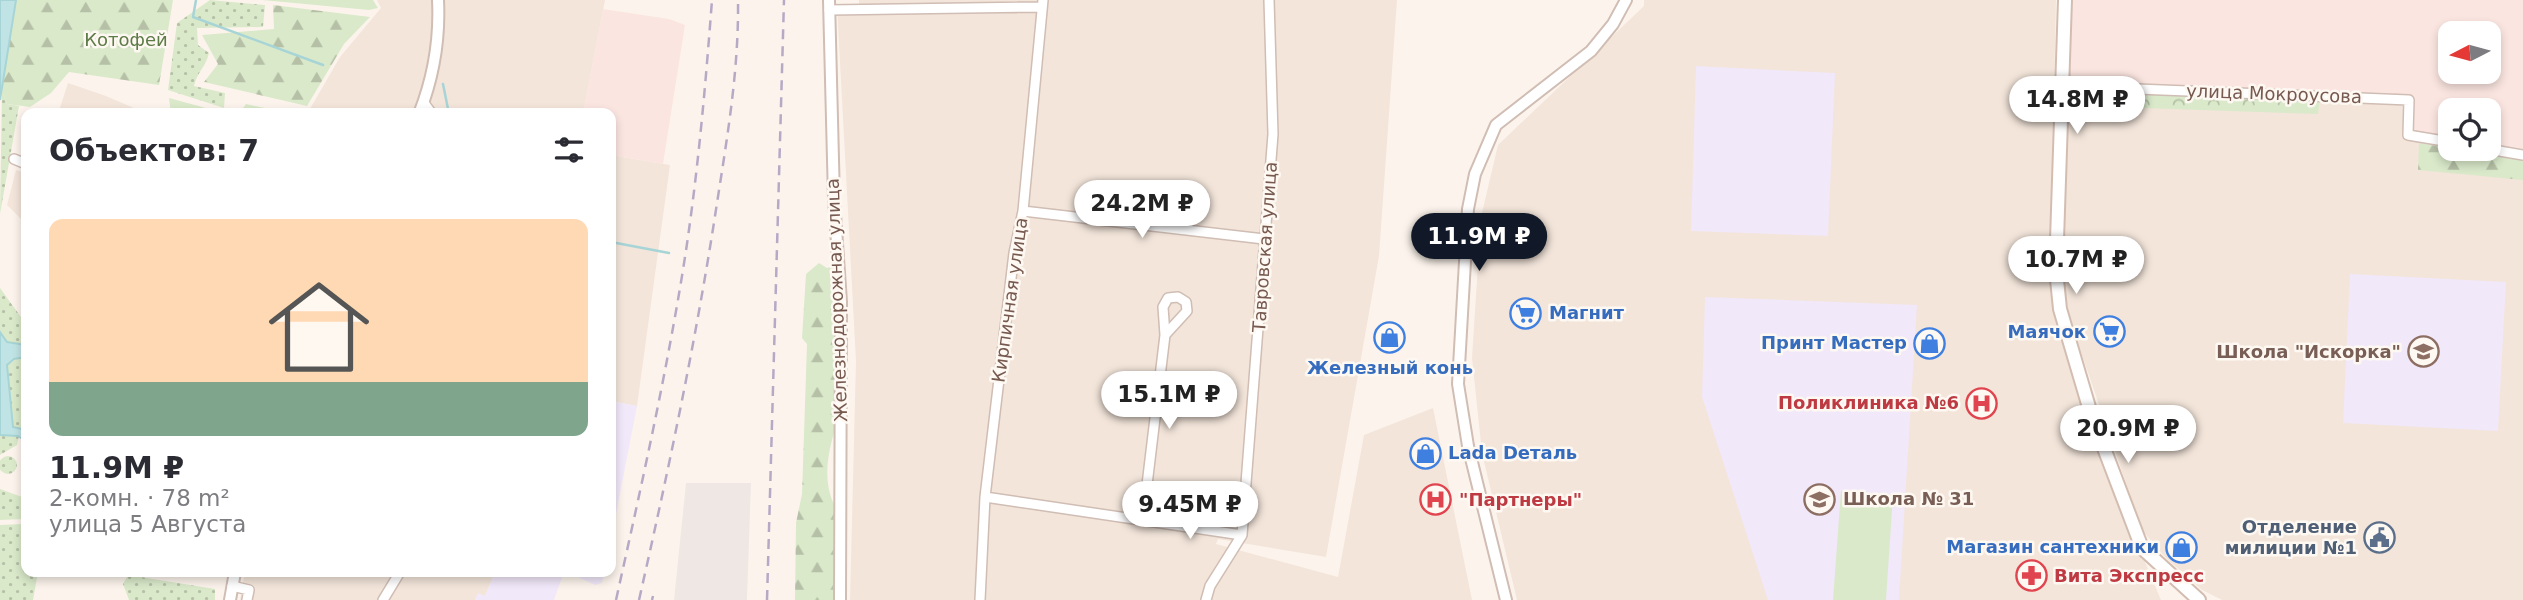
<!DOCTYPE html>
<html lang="ru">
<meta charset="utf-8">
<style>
body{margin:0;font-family:"DejaVu Sans",sans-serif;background:#f2f2f3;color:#2b2b33;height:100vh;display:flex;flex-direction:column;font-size:26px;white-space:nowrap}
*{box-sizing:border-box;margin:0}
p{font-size:23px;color:#7c7c81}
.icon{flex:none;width:38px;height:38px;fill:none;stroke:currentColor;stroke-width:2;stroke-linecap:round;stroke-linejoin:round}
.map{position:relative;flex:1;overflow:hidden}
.sheet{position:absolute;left:21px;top:108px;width:595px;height:469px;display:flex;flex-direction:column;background:#fff;border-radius:14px;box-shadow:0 4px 10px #0003}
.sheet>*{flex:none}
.needle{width:46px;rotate:264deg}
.fabs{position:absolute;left:2438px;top:21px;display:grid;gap:14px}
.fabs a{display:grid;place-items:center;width:63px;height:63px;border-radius:14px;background:#fff;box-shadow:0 4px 10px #0003;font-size:35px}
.price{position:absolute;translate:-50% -60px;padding:0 16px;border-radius:24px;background:#fff;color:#222;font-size:23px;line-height:46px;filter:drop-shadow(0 2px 4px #0008)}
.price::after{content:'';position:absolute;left:50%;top:42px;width:21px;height:16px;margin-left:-10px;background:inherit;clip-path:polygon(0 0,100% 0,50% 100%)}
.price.selected{background:#111827;color:#fff}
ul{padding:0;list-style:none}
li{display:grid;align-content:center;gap:14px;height:371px;padding:0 28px}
li span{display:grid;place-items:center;height:217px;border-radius:14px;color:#555}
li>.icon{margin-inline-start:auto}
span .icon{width:126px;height:126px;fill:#fffc;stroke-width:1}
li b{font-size:30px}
h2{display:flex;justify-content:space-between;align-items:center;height:84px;padding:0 28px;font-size:30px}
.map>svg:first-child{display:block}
</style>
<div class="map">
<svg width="2523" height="600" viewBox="0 0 2523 600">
<defs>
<pattern id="grass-dots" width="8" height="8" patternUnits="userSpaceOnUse" patternTransform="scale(1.75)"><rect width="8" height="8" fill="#dae9ca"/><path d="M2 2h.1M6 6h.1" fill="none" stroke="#b5c0a6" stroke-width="1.8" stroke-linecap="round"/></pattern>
<pattern id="forest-firs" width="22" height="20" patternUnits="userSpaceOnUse" patternTransform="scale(1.75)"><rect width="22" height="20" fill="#dae9ca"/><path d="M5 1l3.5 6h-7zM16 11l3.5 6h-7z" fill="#b5c0a6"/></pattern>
<pattern id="park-crowns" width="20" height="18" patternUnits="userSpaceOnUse" patternTransform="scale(1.75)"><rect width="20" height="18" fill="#dae9ca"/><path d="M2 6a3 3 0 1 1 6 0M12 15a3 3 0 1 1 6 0" fill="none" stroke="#b5c0a6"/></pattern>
</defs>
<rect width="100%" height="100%" fill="#fcf4ec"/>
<path fill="#f3e5da" d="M377,0H605L583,114H307L340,57L381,8Z
M859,0H1397L1379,256L1326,557L1218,539L1216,544L1338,577L1364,435L1433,408L1472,600H850L856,361L837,6L859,5Z
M1644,0H2056L2050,282L2059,323L2129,524L2161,600H1517L1482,453L1472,358L1481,217L1498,145L1644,6Z
M68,83L106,96L148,114H58Z
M2069,91L2405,104L2404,138L2450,146V149L2523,158V600H2222L2202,590L2165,557L2142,530L2070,320L2063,281Z
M611,155L670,165L637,406L611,401Z
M16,170L26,173V224L7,205Z
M245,572H495L485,596L478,594L475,600H240Z"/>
<path fill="#fbe5e0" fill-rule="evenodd" d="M2070,0H2523V152L2489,146L2488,110H2450V139L2411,132V97L2069,81ZM2450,33H2488V72H2450Z
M603,9L669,19L685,25L663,164L611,155V114H583Z"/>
<path fill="#eee7e4" d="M686,483H751L747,600H674Z"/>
<path fill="#f1e8f9" d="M1696,66L1835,73L1828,236L1691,231Z
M2350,274L2506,282L2498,431L2343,423Z
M1705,297L1917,305L1899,600H1768L1702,397Z
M611,401L637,406L611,540Z
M495,572H564L554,600H475L478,593L485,596Z
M567,572H604L602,583L595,585Z"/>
<path fill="url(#grass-dots)" d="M210,0L265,5L263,27L197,28L198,45L209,53C206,67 197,72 194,86L225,93L224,108L168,90L177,23Z
M2,91L7,104L19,106L0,214Z
M0,288L26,324L25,345L7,342L0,332Z
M23,355L26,357V430L13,427L7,365Z
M0,435L19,436L17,445L0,455Z
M-1 465a9 9 0 1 1 18 0a9 9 0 1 1-18 0Z
M0,489L22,497L26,519L0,520Z
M22,524L26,526V572H38L33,600H0V525Z
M134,576L215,589V600H129L123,584L127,577Z"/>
<path fill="url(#forest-firs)" d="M16,0H173L159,85L69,72L51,93L30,107L7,104L2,91Z
M273,5L370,17L344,44L307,106L204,82L218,64L202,35L274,29Z
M2419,143L2523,160V180L2418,170Z
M819,263L827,268L836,265L834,433C827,456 823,484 835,506V600H795L796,523L802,494L807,344L802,338L806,274Z"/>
<path fill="url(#park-crowns)" d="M2143,92L2320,99L2318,114L2143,108Z"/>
<path fill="#dae9ca" d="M262,0H373L378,8L369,10Z
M169,98L228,114H171Z
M246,104L293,114H239Z
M1841,491L1893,495L1886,600H1833Z"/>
<path fill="#c0e4e5" stroke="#a7d4d6" stroke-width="2" d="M0,0H16L0,100Z
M0,332L7,342L26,345V357L14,359L7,365L13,427L26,430V458L24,440L18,436L0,435Z"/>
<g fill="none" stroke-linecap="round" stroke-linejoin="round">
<path stroke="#a7d4d6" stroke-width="2.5" d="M196,0L193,17L323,65
M443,84L449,114
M611,242L669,253"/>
<defs>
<path id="minor" d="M829,10L1042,7
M2062,86L2409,100L2408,135L2450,142
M424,103L432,114
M2488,149L2523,155
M14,159L26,164
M1023,211L1264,239
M985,497L1242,535
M1143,518L1165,335L1163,307L1168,298L1178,297L1186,302L1187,311L1165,335
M232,586L249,590L247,600
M383,600L400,572
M980,600L985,497L1014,253L1023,211L1043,0
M1206,600L1210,586L1242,535L1273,134L1269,0"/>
<path id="tertiary" d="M829,0L834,199L841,302L840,600
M419,114C434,76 440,40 438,0
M230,600L235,572
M1506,600L1468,446L1458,384L1468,209L1475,174L1496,125L1591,51L1613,24L1626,0"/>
<path id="secondary" d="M2065,0L2056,270L2060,309L2091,414L2142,548L2199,600"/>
</defs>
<use href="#minor" stroke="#d0bdb4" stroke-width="12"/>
<use href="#tertiary" stroke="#d0bdb4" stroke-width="14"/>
<use href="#secondary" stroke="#d3bdb1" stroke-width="16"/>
<use href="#minor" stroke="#fff" stroke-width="9"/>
<use href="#tertiary" stroke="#fff" stroke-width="10"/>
<use href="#secondary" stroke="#fff" stroke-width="12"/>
<path stroke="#b6a9c6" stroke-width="2.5" stroke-dasharray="10 7" stroke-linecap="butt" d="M616,600C640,492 664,385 682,276C697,184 705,92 712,0
M639,600C668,472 695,345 715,216C726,144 739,73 738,0
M652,600L653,596
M767,600L784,0"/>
</g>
<defs>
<symbol id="supermarket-ring" viewBox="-11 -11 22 22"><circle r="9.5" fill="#fef8f2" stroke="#3f7fe0" stroke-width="1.5"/><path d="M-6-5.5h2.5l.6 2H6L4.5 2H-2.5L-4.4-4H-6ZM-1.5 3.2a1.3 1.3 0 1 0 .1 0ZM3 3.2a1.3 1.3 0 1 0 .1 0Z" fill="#3f7fe0"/></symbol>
<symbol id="shop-ring" viewBox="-11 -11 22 22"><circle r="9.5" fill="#fef8f2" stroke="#3f7fe0" stroke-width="1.5"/><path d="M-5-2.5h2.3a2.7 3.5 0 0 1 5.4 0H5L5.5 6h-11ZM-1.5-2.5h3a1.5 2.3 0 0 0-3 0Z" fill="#3f7fe0"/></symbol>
<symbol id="school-ring" viewBox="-11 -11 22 22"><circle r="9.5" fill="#fef8f2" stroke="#8d6e63" stroke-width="1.5"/><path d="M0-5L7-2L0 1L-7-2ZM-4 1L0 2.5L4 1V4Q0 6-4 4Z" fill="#8d6e63"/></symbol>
<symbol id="hospital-ring" viewBox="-11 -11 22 22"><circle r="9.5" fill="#fef8f2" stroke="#e0444e" stroke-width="1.5"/><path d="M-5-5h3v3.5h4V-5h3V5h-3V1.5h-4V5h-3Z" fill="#e0444e"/></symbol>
<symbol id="civic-ring" viewBox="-11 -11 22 22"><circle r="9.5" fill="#fef8f2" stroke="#5c6f8a" stroke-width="1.5"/><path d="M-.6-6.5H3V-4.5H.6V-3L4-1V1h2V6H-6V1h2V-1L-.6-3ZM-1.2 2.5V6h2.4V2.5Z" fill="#5c6f8a"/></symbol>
<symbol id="pharmacy-ring" viewBox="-11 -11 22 22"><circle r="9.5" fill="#fef8f2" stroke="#e0444e" stroke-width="1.5"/><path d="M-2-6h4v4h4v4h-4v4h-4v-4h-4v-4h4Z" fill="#e0444e"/></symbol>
</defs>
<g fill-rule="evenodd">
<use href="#supermarket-ring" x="1508" y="296" width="35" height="35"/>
<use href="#supermarket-ring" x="2092" y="314" width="35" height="35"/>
<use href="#shop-ring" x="1372" y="320" width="35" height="35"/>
<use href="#shop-ring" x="1912" y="326" width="35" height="35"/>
<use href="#school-ring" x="2406" y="334" width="35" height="35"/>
<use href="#hospital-ring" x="1964" y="386" width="35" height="35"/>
<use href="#shop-ring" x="1408" y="436" width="35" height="35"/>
<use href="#school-ring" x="1802" y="482" width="35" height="35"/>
<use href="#hospital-ring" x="1418" y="482" width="35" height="35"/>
<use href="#civic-ring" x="2362" y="520" width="35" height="35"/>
<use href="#shop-ring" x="2164" y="530" width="35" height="35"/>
<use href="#pharmacy-ring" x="2014" y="558" width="35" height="35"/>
</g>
<g text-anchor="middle" stroke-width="5" stroke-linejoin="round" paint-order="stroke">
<g font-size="18" fill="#5d7b47" stroke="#fef8f2">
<text x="126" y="46">Котофей</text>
</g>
<g font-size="18" fill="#76594f" stroke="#fef8f2">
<text transform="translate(2274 94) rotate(2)" y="6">улица Мокроусова</text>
<text transform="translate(1265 247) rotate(-86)" y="6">Тавровская улица</text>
<text transform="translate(837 300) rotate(-92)" y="6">Железнодорожная улица</text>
<text transform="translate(1010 300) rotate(-82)" y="6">Кирпичная улица</text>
</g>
<g font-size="18" font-weight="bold" fill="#366cbe" stroke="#fef8f2" text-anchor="end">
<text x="1549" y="319" text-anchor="start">Магнит</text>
<text x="2086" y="338">Маячок</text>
<text x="1907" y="349">Принт Мастер</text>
<text x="1390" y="374" text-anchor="middle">Железный конь</text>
<text x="1448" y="459" text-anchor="start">Lada Dеталь</text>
<text x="2159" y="553">Магазин сантехники</text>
</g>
<g font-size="18" font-weight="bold" fill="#785e54" stroke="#fef8f2" text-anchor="end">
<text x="2401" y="358">Школа "Искорка"</text>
<text x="1843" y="505" text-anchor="start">Школа № 31</text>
</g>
<g font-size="18" font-weight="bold" fill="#be3a42" stroke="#fef8f2" text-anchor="start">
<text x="1959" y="409" text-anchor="end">Поликлиника №6</text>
<text x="1459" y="506">"Партнеры"</text>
<text x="2054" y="582">Вита Экспресс</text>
</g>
<g font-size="18" font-weight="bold" fill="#4e5e75" stroke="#fef8f2" text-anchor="end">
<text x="2357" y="533">Отделение<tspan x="2357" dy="21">милиции №1</tspan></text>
</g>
</g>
</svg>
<div class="fabs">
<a><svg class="needle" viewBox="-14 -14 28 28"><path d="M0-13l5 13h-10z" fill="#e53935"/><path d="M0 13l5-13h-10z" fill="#7c7c81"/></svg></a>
<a><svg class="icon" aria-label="locate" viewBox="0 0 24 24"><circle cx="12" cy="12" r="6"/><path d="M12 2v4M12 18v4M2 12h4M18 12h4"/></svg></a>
</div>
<b class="price" style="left:2077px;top:136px">14.8M ₽</b>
<b class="price" style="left:1142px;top:240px">24.2M ₽</b>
<b class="price selected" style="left:1479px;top:273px">11.9M ₽</b>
<b class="price" style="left:2076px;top:296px">10.7M ₽</b>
<b class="price" style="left:1169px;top:431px">15.1M ₽</b>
<b class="price" style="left:2128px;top:465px">20.9M ₽</b>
<b class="price" style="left:1190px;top:541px">9.45M ₽</b>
<section class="sheet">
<h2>Объектов: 7<svg class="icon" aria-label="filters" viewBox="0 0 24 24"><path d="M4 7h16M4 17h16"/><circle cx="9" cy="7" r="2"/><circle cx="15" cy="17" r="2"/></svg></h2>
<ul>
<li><span style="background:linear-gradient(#ffd9b3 75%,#7fa58c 0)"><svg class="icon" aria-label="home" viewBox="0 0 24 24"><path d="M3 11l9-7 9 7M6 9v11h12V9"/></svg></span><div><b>11.9M ₽</b><p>2-комн. · 78 m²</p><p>улица 5 Августа</p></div></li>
</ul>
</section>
</div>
